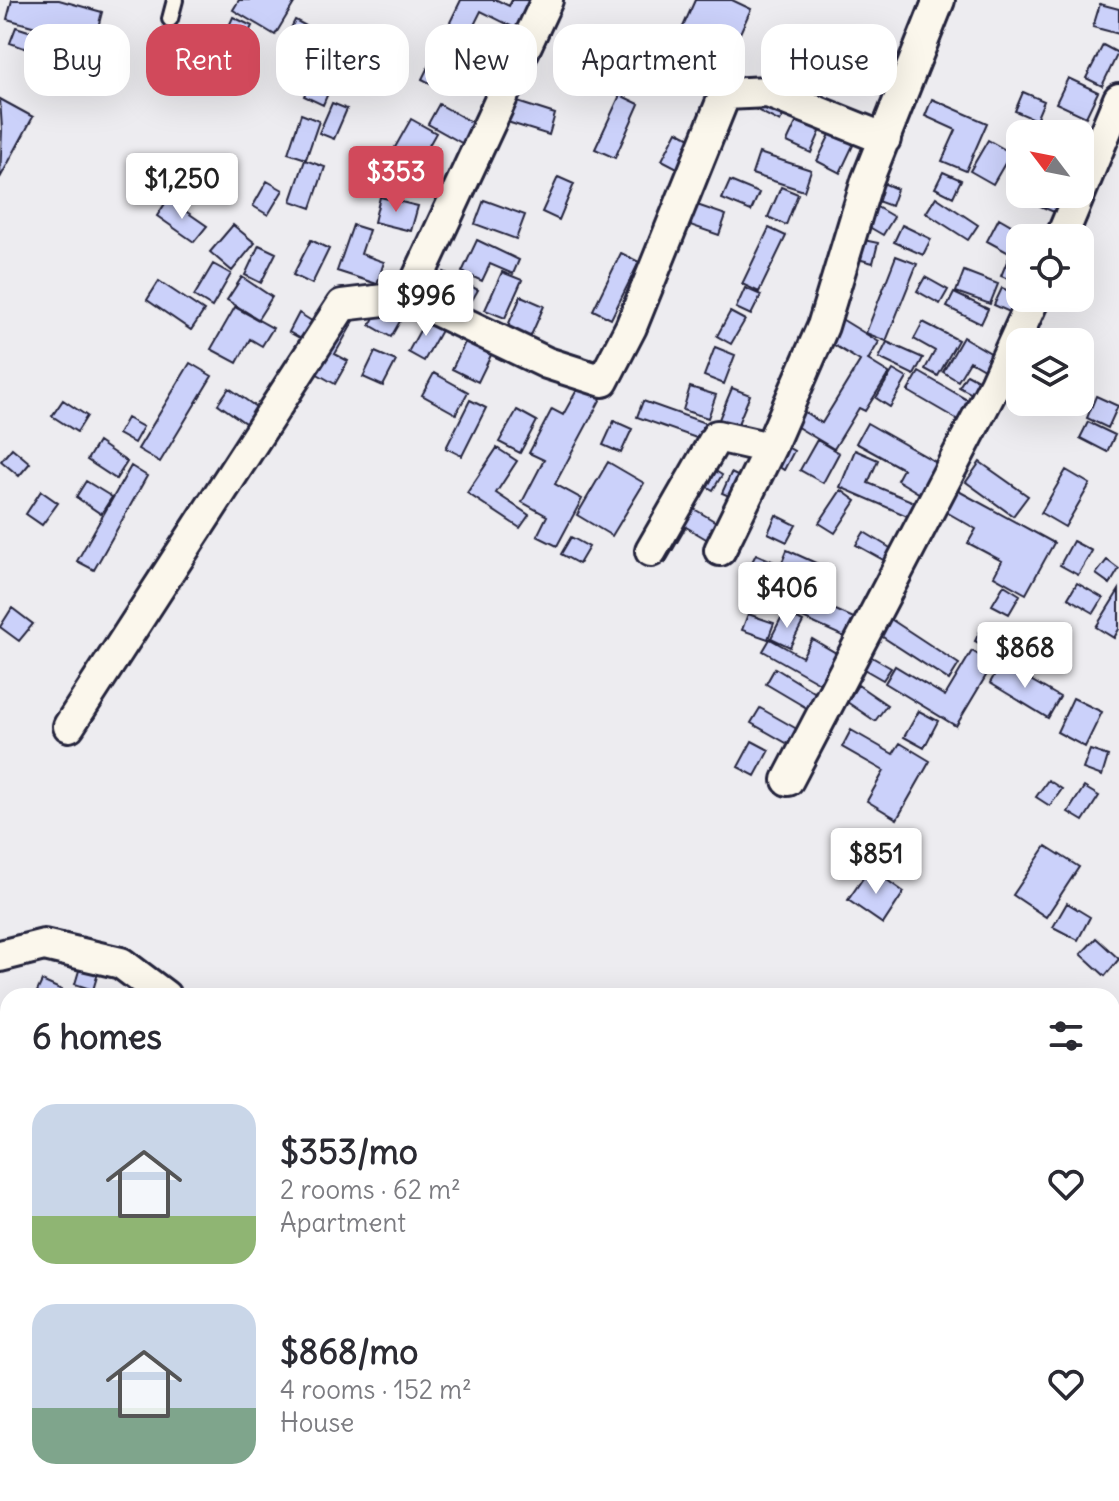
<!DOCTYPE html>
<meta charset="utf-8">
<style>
body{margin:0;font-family:Delius,sans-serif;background:#f2f2f3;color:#2b2b33;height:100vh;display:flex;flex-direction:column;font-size:30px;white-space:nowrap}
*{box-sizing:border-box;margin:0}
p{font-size:26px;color:#7c7c81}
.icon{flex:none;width:44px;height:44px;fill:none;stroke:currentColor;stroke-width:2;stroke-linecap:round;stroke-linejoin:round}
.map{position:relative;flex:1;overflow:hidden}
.details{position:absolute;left:0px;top:988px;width:1120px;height:514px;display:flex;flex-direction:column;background:#fff;border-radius:24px 24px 0 0;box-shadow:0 8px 32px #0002}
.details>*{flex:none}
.guide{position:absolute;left:24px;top:24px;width:1072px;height:72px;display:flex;gap:16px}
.needle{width:52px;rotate:302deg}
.buttons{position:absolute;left:1006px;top:120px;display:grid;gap:16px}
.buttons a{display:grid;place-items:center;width:88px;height:88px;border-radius:16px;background:#fff;box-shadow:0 8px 32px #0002;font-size:40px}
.price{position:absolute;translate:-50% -68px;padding:0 18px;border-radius:8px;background:#fff;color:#222;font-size:26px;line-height:52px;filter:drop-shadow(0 2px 4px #0008)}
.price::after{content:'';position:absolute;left:50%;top:48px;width:24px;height:18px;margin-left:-12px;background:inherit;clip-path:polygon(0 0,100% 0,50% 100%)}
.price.selected{background:#d1495b;color:#fff}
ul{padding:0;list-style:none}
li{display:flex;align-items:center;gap:24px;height:200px;padding:0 32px}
li span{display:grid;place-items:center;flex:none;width:224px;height:160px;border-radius:24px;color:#555}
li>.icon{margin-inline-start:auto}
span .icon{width:96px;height:96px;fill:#fffc;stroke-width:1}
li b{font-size:34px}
h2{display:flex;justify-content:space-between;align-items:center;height:96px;padding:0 32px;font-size:34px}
.pill{padding:0 28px;border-radius:24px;background:#fff;box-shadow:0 8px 32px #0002;font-size:28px;line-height:72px}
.pill.selected{background:#d1495b;color:#fff}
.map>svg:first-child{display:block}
</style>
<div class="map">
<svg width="1119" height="1501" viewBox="0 0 1119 1501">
<rect width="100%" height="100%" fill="#edecf0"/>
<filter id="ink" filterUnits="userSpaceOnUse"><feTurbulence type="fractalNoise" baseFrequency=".0125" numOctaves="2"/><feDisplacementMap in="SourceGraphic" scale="16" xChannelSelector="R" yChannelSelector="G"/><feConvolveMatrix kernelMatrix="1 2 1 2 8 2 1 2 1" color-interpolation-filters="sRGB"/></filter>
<g filter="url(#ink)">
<path fill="#cbd1fa" stroke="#22223b" stroke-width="2" d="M12,0H59L102,12L94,43L7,19Z
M239,0H296L275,35L233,10Z
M461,0H497L509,6L512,0H539L523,32L481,11L463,47L504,67L494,86L456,67L444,90L422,79Z
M695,0H732L751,9L726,64L707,55L712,43L682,29Z
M1100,4L1119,9V34L1093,27Z
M233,17L252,26L243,44L225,35Z
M295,20L310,28L302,46L286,38Z
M16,27L47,37L41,54L10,43Z
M1103,45L1118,53L1102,86L1086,78Z
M321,56L340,65L323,105L304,96Z
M1068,78L1098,92L1086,117L1056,103Z
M1023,92L1044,101L1036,120L1015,111Z
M620,95L639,104L615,158L595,149Z
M728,95L788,106L780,122Z
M0,99L33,117L0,178L2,129Z
M932,99L987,123L966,171L942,161L956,130L925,116Z
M511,100L555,114L549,135L504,121Z
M332,103L347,109L334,139L319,133Z
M439,104L478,126L467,146L428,124Z
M301,114L319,121L306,159L288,153Z
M800,114L823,125L811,153L787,142Z
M411,119L436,133L410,179L385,165Z
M1034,122L1055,134H1027Z
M833,128L856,139L840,173L817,161Z
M677,131L696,141L681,170L662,160Z
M988,140L1011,153L993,184L970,171Z
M759,153L811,170L804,191L752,174Z
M305,160L325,167L311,208L291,201Z
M943,172L961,180L953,197L935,188Z
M558,177L574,184L559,220L542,212Z
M876,180L897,189L891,206L869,198Z
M267,181L283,190L268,215L253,206Z
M730,181L759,193L751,211L722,199Z
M781,187L798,194L786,225L768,217Z
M1021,194H1062L1054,212L1019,197Z
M380,197L418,206L411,231L374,222Z
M936,197L978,225L968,240L926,213Z
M168,199L207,226L194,242L157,216Z
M484,200L525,215L516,239L475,224Z
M870,203L894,217L883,235L859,221Z
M697,205L726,215L719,235L690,225Z
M999,218L1030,236L1020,238L1018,258L987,241Z
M233,225L255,243L232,271L210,252Z
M353,225L369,230L361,254L384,262L377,284L337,271Z
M902,225L931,239L923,255L894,242Z
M769,228L786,236L759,292L742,284Z
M859,239L878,243L873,263L854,258Z
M311,240L329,249L312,284L293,275Z
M477,240L519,260L513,274L490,264L482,281L462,272Z
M259,245L276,253L261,283L245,275Z
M621,253L639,262L611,319L593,310Z
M896,256L917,264L886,341L866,333Z
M1008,259L1020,264V284L1001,276Z
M213,264L231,274L212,307L194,296Z
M964,271L998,284L990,304L956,292Z
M444,272L478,290L467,309L434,290Z
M502,272L522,280L505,318L485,310Z
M242,277L272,297L258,319L227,300Z
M925,277L948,290L940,304L917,291Z
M159,281L204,311L191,330L147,300Z
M745,288L761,295L751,315L736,308Z
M1002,288L1020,296L1014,314L994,305Z
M954,293L988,309L981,324L947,307Z
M521,296L544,306L529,340L506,330Z
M385,297L407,309L391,337L370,325Z
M363,305L335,354L348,361L335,384L307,368Z
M235,307L273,328L262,346L250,339L237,363L211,349Z
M730,312L745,320L731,344L717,336Z
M299,313L315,323L305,341L289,332Z
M835,315L879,342L868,360L889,373L865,411L859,408L834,449L794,425L803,411L822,423L860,361L821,337Z
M428,316L444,325L424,361L408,352Z
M923,322L958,340L938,376L925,369L935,351L914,339Z
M468,336L494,349L478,382L452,369Z
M963,337L999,358L991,373L970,361L958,381L943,372Z
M887,342L923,358L914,375L879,358Z
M715,347L735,355L724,384L704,376Z
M375,352L396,361L383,386L363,377Z
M190,363L212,376L160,462L138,449Z
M893,370L907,378L890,407L876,398Z
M919,372L976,405L965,424L908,391Z
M434,373L468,392L456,414L422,395Z
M967,374L989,386L981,399L959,387Z
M583,379L605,391L555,484L582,499L557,546L537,536L547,516L522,502L544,460L529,453L552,409L563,415Z
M690,387L716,395L708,418L683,410Z
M229,388L259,409L248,425L218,404Z
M732,388L750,395L735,431L717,424Z
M1096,396L1118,406L1108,428L1087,418Z
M63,400L87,416L77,432L52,416Z
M470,400L486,408L462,456L446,448Z
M643,401L708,424L702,440L637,417Z
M517,410L537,421L520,453L499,442Z
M127,418L143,427L134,443L118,434Z
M614,421L632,429L621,453L603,445Z
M1088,422L1115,435L1107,452L1080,438Z
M867,423L939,464L922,495L897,480L903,469L856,443Z
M817,440L839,453L823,483L800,470Z
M98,442L127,462L116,479L87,460Z
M782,444L794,451L784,470L772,462Z
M12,448L30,463L19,476L1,461Z
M497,448L517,461L496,493L529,515L520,528L467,493Z
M855,450L878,460L868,483L919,504L912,518L840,487Z
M608,462L644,483L612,536L577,515Z
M980,462L1028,496L1013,516L966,482Z
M704,464L722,475L713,490L695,480Z
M131,466L147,476L94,570L77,561Z
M1066,470L1090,484L1065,527L1041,513Z
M731,473L750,482L741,501L722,493Z
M86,481L112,497L101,514L76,497Z
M953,488L1054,543L1026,594L994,576L1002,561L968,543L976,529L941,509Z
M841,490L856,501L835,533L819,523Z
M41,491L58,503L42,525L26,514Z
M684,503L728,529L718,546L686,527L665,563L654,556Z
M776,515L796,525L787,542L768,533Z
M864,532L892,549L885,561L856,545Z
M571,537L589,547L579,564L561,554Z
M1073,541L1092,551L1078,575L1060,565Z
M787,550L827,568L813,600L856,619L847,638L758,598L765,583L746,574L756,554L781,565Z
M1107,560L1119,569L1110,584L1096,574Z
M1077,583L1103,598L1094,613L1068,598Z
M1004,585L1020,595L1009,614L992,605Z
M1119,590V629L1114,638L1096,627Z
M12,608L33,624L19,641L0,627Z
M784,612L803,622L790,647L771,638Z
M748,614L774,623L768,639L742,630Z
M886,616L959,664L949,680L875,632Z
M984,623L1002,633L994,651L975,641Z
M770,639L802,657L812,639L841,656L825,686L763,651Z
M972,651L993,664L956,726L885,683L895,666L945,696Z
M863,652L891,668L883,680L855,664Z
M1001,663L1060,697L1048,718L990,683Z
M775,668L819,695L810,710L766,684Z
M858,685L887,705L875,721L847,702Z
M1073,698L1102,712L1085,747L1057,732Z
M760,708L804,733L795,748L751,723Z
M919,711L938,721L924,748L904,737Z
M851,730L893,754L900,743L930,761L897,819L867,801L884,771L842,747Z
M752,741L769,750L755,776L738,767Z
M1090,750L1108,756L1102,776L1083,769Z
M1048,780L1062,789L1050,806L1036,797Z
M1084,787L1099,796L1083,821L1068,812Z
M1046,846L1079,867L1046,917L1013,895Z
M870,868L904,892L883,924L848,900Z
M1067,903L1090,917L1078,940L1053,927Z
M1096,938L1119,959L1105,976L1081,954Z
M83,957L101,963L93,990L75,984Z
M42,981L62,990L60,996H35Z
M1112,1210L1119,1214L1117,1247L1112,1244Z
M0,1237L8,1242V1267L0,1263Z
M4,1310L8,1315V1335L0,1341V1313Z
M0,1452L8,1458L5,1478L0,1474Z"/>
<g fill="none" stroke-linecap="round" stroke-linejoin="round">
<defs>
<path id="service" d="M170,19L175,0"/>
<path id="minor" d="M547,0L409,297L547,363L603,381L631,327L725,94L768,92L885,139
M1061,238L1119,99
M720,550L770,448L823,326L867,181L939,0
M651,551L717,436L770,448
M69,726L342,305L409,297
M788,780L995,384L1034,298
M0,956L44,945L121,963L165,996
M0,1093L8,1101
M0,1429L8,1439
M50,1494L55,1501
M199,1501L203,1494"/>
</defs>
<use href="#service" stroke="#22223b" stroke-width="20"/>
<use href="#minor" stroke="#22223b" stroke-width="36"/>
<use href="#service" stroke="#fbf7ec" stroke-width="14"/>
<use href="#minor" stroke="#fbf7ec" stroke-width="30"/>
</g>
</g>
</svg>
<div class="buttons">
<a><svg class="needle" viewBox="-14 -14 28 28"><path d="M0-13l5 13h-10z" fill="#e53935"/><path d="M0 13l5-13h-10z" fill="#7c7c81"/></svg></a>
<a><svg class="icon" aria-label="locate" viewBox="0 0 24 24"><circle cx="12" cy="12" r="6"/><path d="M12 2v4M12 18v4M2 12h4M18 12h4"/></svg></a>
<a><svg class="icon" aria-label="layers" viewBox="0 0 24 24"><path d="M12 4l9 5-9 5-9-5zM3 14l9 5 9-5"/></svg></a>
</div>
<b class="price selected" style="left:396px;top:214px">$353</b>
<b class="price" style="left:182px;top:221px">$1,250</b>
<b class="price" style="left:426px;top:338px">$996</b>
<b class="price" style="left:787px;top:630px">$406</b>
<b class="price" style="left:1025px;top:690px">$868</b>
<b class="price" style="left:876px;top:896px">$851</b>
<div class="guide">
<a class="pill">Buy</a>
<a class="pill selected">Rent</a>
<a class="pill">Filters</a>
<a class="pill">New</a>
<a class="pill">Apartment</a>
<a class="pill">House</a>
</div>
<section class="details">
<h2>6 homes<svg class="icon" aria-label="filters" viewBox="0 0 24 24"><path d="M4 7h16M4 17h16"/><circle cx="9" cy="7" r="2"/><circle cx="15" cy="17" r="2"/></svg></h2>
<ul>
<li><span style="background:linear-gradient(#c9d6e8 70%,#8fb573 0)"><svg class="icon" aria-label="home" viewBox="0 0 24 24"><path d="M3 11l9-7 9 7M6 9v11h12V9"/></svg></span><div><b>$353/mo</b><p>2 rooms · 62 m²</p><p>Apartment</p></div><svg class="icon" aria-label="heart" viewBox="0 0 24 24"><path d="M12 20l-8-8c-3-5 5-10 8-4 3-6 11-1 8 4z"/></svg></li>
<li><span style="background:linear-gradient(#c9d6e8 65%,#7fa58c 0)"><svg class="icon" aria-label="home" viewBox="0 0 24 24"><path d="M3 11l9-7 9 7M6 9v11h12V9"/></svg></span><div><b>$868/mo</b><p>4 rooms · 152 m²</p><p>House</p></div><svg class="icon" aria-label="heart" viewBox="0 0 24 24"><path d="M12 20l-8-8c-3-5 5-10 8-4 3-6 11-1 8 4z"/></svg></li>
</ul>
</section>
</div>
